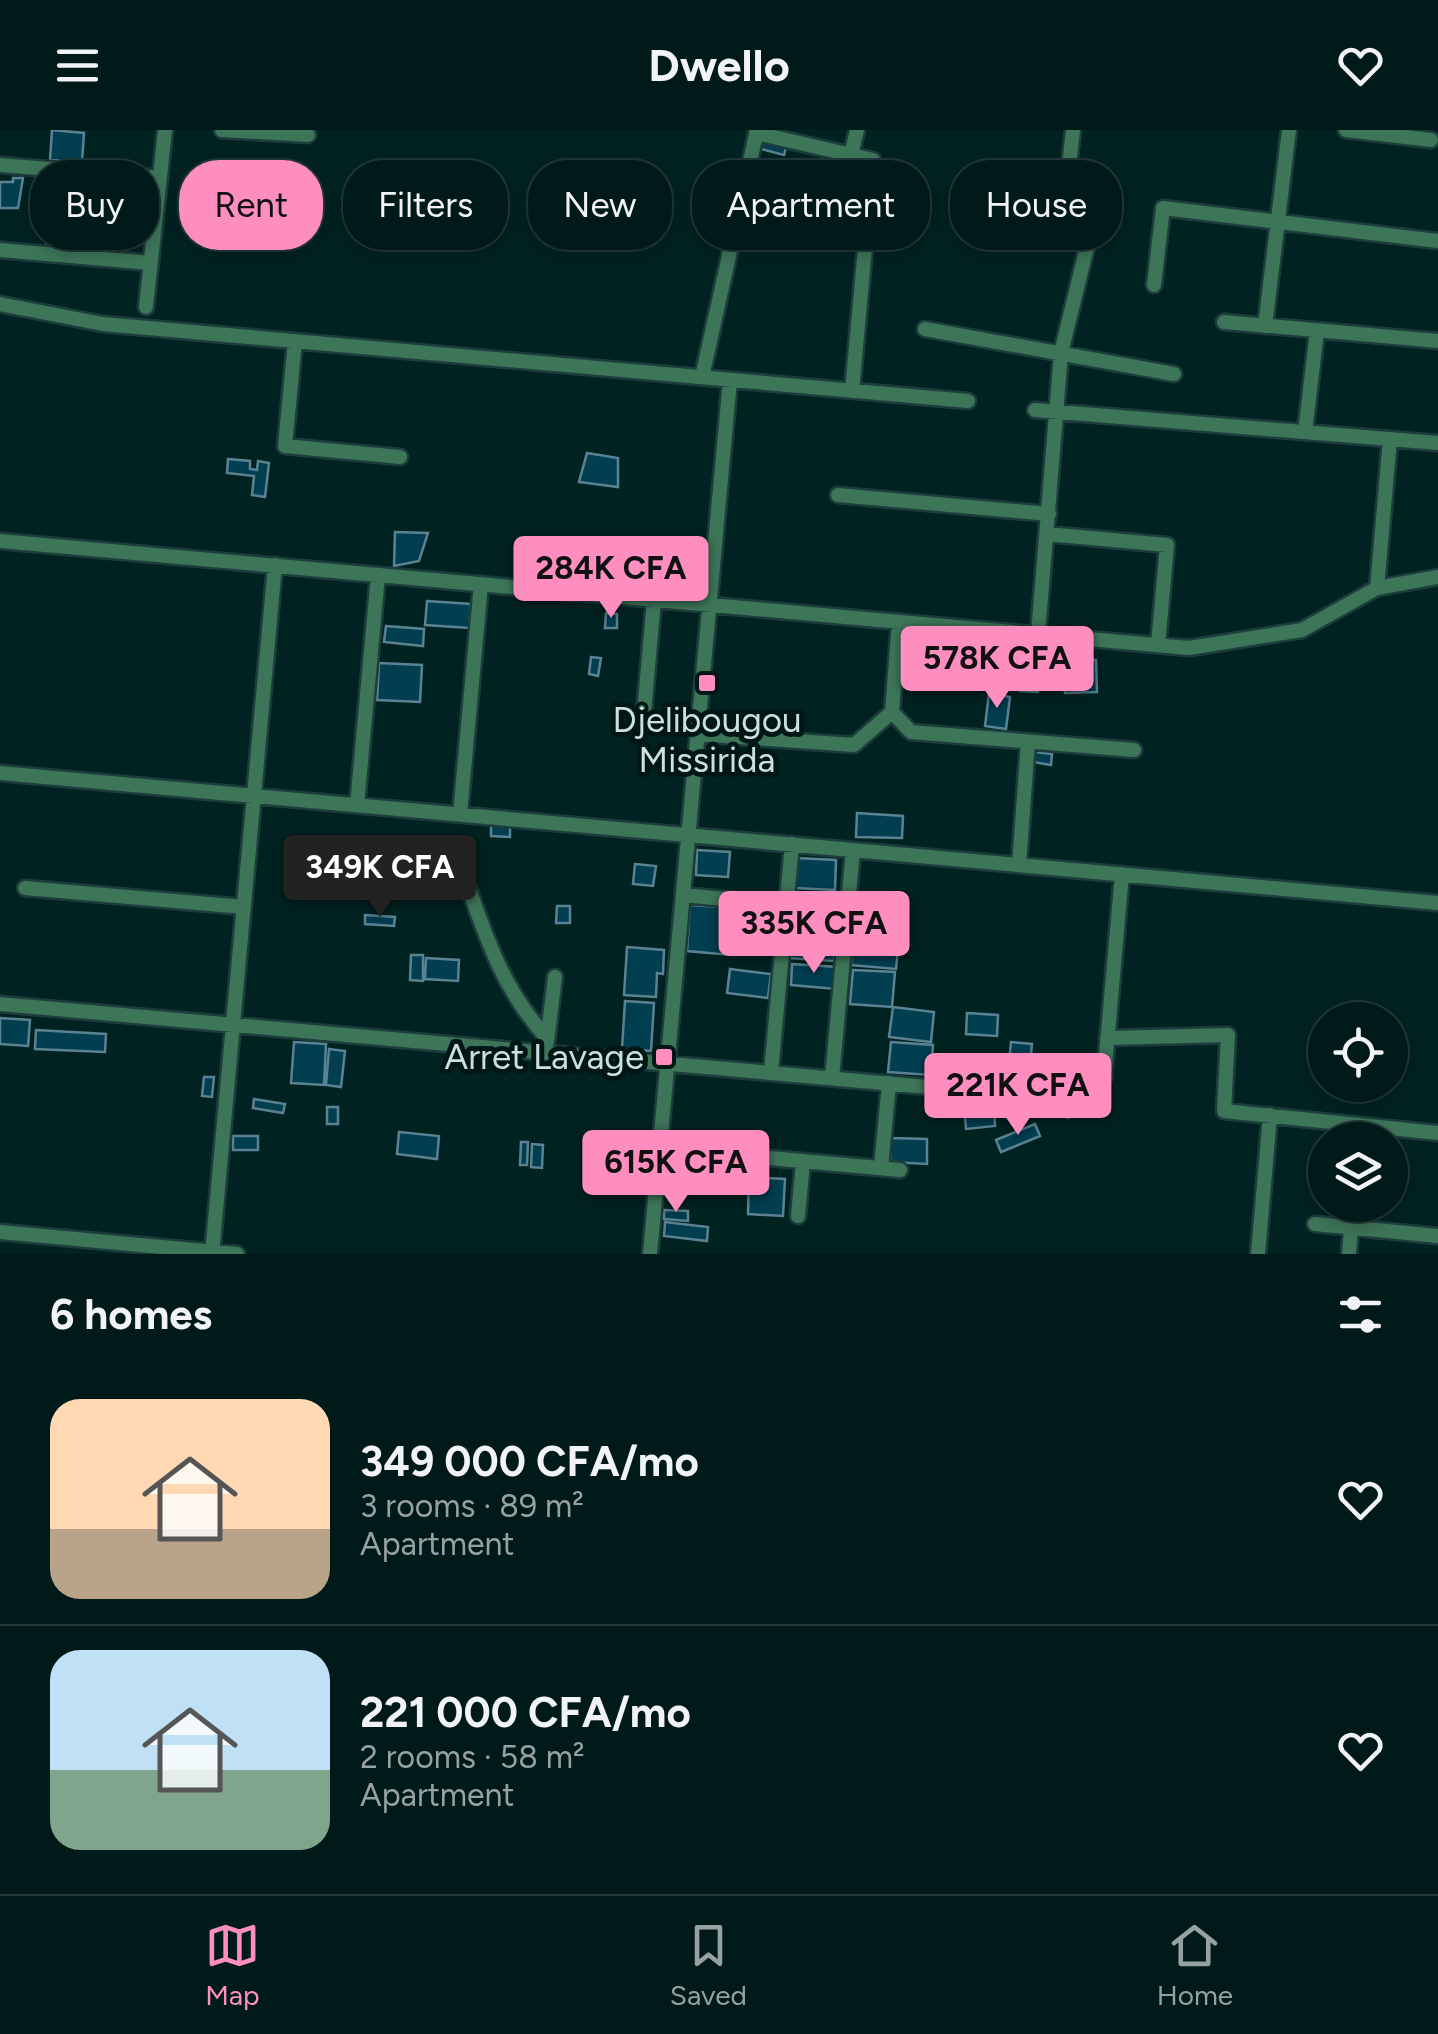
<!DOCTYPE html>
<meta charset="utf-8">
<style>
body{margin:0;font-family:Figtree,sans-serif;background:#0a2322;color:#f1f3f6;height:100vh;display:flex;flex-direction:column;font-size:38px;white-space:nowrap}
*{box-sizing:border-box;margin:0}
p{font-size:32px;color:#95a1a2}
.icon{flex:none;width:55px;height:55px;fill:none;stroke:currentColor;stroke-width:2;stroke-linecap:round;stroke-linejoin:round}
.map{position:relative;height:1124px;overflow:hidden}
.side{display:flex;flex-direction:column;background:#001a19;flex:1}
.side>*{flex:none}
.banner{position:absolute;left:30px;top:30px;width:1380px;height:90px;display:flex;gap:20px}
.tools{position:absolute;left:1308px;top:872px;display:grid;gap:20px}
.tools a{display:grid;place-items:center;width:100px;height:100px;border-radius:50%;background:#001a19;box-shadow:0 5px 15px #0003,0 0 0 2px #223838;font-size:50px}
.price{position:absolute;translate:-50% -85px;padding:0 22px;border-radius:10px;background:#fd8ebf;color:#111;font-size:32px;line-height:65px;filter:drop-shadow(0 2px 5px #0008)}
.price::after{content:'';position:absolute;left:50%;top:60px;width:30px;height:22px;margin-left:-15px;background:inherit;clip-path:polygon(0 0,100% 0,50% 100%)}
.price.active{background:#222;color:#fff}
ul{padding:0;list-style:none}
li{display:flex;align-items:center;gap:30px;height:250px;padding:0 50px}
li+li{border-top:2px solid #223838}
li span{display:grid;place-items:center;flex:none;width:280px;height:200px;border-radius:30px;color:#555}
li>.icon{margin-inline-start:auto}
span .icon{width:120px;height:120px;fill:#fffc;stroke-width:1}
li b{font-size:42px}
h2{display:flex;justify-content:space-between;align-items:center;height:120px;padding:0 50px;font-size:42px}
.chip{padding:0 35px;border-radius:40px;background:#001a19;box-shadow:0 5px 15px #0003,0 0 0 2px #223838;font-size:35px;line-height:90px}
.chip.active{background:#fd8ebf;color:#111}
header{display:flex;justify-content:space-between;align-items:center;height:130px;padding:0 50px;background:#001a19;font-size:45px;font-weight:700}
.tab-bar{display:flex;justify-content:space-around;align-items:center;height:140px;border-top:2px solid #223838;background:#001a19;font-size:28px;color:#95a1a2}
.tab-bar a{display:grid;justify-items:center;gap:5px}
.tab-bar .active{color:#fd8ebf}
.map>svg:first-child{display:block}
</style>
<header><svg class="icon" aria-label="menu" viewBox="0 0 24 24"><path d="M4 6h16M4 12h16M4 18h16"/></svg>Dwello<svg class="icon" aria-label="heart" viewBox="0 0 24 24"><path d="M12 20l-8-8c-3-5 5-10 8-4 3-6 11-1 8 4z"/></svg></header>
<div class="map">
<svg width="1438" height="1124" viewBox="0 0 1438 1124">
<rect width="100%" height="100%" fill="#002221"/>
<path fill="#003e50" stroke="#5b8292" stroke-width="2.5" d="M52,0L84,3L82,32L50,30Z
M763,12L786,17L784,25L761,19Z
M13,48H23L18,78H0V52H13Z
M108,57L142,58L141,90L107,89Z
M49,85L78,88L75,119L46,116Z
M587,323L618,328V357L579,352Z
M228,329L250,331V339L257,340L258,331L269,333L265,367L252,365L254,346L227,343Z
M395,402L428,403L419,431L394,436Z
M427,471L471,474L469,498L425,495Z
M606,483L617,484V498H605Z
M386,496L424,499L423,516L384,512Z
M941,523L1016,527L1015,558L940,554Z
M591,527L601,528L598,546L589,544Z
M1096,530L1097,562L1065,563L1064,531Z
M379,533L422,535L420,572L377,570Z
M1020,544H1038V562L1020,561Z
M989,563L1010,567L1006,599L985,596Z
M1035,622L1052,624L1051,635L1033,632Z
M857,683L903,686L902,708L856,707Z
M491,695H510V707L491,706Z
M697,720L730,722L728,747L696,745Z
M796,728L836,730L835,760L794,758Z
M635,734L656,736L653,756L633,754Z
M797,762L842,764L840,793L796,791Z
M690,775L735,778L731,825L687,821Z
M557,776H570V793H556Z
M365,785L395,787L394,796L365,794Z
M791,793L837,796L834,831L789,828Z
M855,796L900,800L896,839L851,835Z
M627,817L664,820L663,844L657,843L656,867L624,865Z
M411,825H423V851L410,850Z
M426,828L459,830L458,851L425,849Z
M792,834L838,837L836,859L791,855Z
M730,839L771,844L768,868L727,863Z
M853,840L895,842L892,877L850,874Z
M625,871L654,873L651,921L622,919Z
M893,877L934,882L931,912L889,907Z
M967,883L998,885L997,906L966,904Z
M0,888L30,890L28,916L0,914Z
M36,900L106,904L105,922L35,919Z
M294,912L326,914L324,955L291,953Z
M891,912L933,915L931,945L888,942Z
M1011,912L1032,914L1028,956L1007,954Z
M329,919L345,921L341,957L326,955Z
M204,947H214L212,967L202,966Z
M1099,965L1103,973L1068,988L1062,981Z
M254,969L285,974L283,983L253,978Z
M938,969L956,971L955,981L937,979Z
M994,973L995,996L966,999L964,975Z
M327,977H338V994H327Z
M1035,994L1040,1006L1001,1022L996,1010Z
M399,1002L439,1006L437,1029L397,1024Z
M233,1006H258V1020H233Z
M891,1008L927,1009V1034L890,1032Z
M521,1012H528L527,1035H520Z
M532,1014L543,1015L542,1038L531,1037Z
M749,1047L785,1049L783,1086L748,1084Z
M664,1080L688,1081V1091L664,1089Z
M665,1092L708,1097L707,1111L664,1106Z"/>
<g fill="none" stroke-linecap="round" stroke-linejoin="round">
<defs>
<path id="minor" d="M222,0L308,5
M1346,0L1431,10
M756,3L873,30L852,261
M851,25L857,0
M1070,27L1073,0
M0,35L160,48
M0,120L151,133
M1154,155L1163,78L1438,111
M0,174L103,194L968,271
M146,177L165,0
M1224,192L1438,211
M1265,196L1289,0
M925,199L1174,244
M295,211L285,316L400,327
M702,247L757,0
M1035,280L1438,313
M1305,302L1317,201
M838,365L1049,384
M1047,404L1167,415L1158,515
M0,411L1189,518L1302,500L1377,458L1438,447
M1377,458L1390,309
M1038,504L1061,223L1087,117
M644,582L654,470
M892,582L911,602L1134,620
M697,604L854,615L892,582L899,492
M0,643L1438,773
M357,675L378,445
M460,684L481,454
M1019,735L1028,612
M25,758L244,777
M469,759C489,816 506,863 547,908
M683,765L786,775
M0,874L1062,969L1104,948L1122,744
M1107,908L1228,905L1224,981L1438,1003
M547,912L555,847
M771,942L792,714
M832,948L853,720
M660,1018L900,1040
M881,1038L889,953
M798,1086L803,1032
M1315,1094L1438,1106
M0,1102L237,1124
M212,1124L275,435
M650,1124L730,250
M1258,1124L1270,985
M1349,1124L1351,1097"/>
</defs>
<use href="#minor" stroke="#1c3d3c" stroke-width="19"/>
<use href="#minor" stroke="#3d7559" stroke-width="14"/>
</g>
<g fill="#fd8ebf" stroke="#011716" stroke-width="4">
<rect x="697" y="543" width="20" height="20" rx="5"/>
<rect x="654" y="917" width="20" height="20" rx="5"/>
</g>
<g text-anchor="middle" stroke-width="10" stroke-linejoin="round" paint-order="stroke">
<g font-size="35" fill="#cae1e0" stroke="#011716">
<text x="707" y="602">Djelibougou<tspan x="707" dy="40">Missirida</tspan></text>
<text x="644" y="939" text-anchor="end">Arret Lavage</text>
</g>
</g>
</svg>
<div class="tools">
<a><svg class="icon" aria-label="locate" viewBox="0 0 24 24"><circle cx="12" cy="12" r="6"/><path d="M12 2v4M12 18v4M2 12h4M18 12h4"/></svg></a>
<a><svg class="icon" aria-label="layers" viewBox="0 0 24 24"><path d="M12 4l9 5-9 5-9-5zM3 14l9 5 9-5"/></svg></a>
</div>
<b class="price" style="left:611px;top:491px">284K CFA</b>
<b class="price" style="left:997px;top:581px">578K CFA</b>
<b class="price active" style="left:380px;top:790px">349K CFA</b>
<b class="price" style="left:814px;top:846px">335K CFA</b>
<b class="price" style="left:1018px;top:1008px">221K CFA</b>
<b class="price" style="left:676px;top:1085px">615K CFA</b>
<div class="banner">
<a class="chip">Buy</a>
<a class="chip active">Rent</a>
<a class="chip">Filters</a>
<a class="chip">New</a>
<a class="chip">Apartment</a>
<a class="chip">House</a>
</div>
</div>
<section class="side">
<h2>6 homes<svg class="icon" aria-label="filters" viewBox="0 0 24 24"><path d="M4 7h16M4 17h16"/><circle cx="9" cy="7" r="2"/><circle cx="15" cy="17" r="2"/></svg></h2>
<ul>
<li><span style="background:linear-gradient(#ffd9b3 65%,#b9a48a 0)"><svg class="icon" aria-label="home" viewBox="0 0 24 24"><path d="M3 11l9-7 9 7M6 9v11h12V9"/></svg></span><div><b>349 000 CFA/mo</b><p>3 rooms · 89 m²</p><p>Apartment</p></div><svg class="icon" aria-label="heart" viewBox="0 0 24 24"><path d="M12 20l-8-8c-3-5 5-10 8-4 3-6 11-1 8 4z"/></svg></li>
<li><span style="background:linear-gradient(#bfe0f5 60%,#7fa58c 0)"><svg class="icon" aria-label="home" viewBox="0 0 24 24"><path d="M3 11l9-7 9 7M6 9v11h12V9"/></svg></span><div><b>221 000 CFA/mo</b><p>2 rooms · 58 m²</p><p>Apartment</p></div><svg class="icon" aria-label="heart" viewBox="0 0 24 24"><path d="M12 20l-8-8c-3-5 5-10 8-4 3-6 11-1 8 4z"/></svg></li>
</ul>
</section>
<nav class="tab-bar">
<a class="active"><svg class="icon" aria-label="map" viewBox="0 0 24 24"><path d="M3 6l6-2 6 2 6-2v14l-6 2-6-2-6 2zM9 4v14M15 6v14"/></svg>Map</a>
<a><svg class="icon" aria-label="saved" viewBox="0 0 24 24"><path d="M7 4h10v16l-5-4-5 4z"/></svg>Saved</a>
<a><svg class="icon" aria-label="home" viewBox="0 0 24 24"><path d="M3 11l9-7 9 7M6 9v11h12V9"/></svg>Home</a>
</nav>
